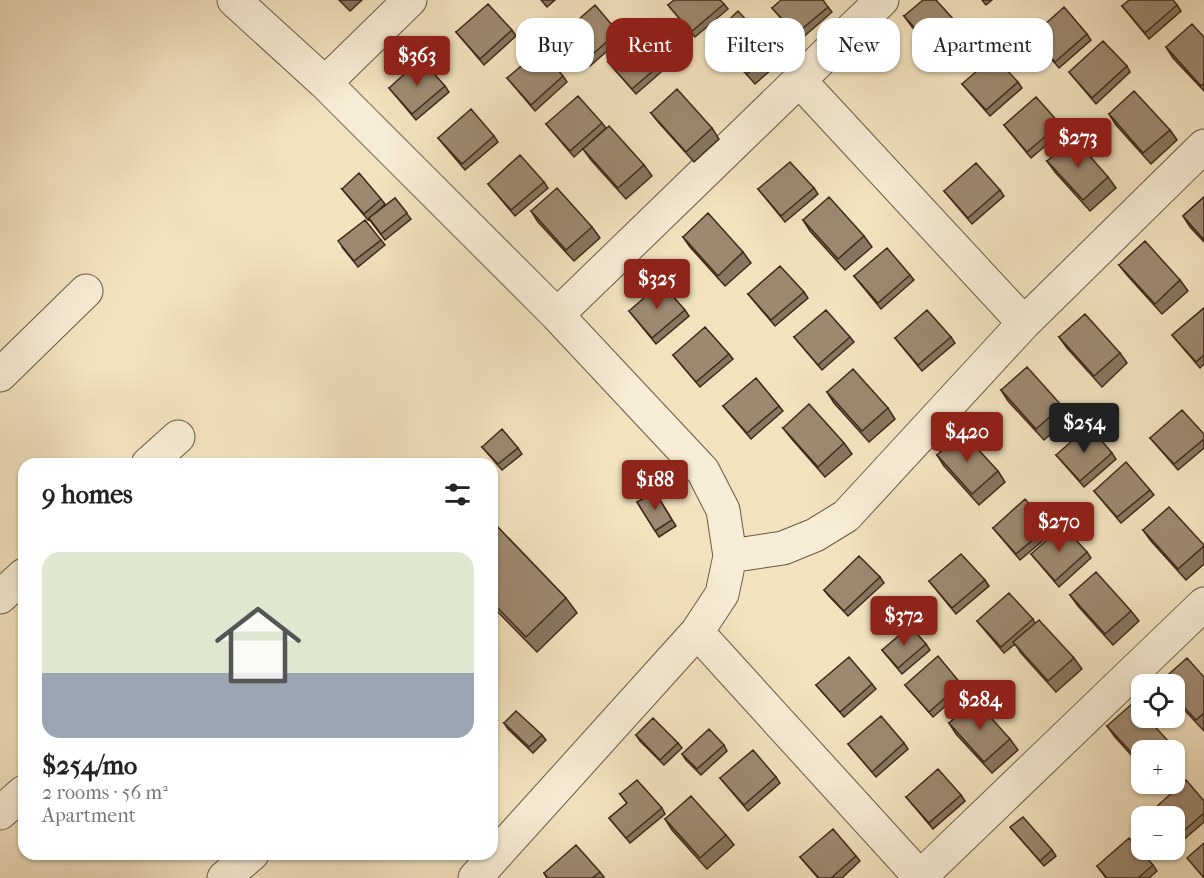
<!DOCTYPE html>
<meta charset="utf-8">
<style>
body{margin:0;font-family:"IM FELL French Canon",serif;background:#f6f6f6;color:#222;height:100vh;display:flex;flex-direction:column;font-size:22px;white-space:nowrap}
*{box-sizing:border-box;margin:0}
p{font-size:20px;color:#767676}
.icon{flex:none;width:33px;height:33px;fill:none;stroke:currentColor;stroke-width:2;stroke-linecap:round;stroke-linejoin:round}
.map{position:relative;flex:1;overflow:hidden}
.sheet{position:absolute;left:18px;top:458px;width:480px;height:402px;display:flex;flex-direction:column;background:#fff;border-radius:18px;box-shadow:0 2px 4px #0004}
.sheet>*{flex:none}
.guide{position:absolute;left:516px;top:18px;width:570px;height:54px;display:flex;gap:12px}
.controls{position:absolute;left:1131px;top:674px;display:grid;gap:12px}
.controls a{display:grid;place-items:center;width:54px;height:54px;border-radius:12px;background:#fff;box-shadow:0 2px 4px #0004;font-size:30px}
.price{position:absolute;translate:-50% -51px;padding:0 14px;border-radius:6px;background:#8f2418;color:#fff;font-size:20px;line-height:39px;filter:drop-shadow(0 2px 3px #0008)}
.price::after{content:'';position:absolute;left:50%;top:36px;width:18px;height:14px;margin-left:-9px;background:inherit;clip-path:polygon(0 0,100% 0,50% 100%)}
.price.active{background:#222;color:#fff}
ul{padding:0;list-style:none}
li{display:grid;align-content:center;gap:12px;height:318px;padding:0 24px}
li+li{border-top:2px solid #e0e0e0}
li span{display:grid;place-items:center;height:186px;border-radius:18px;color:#555}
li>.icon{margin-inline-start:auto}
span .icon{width:108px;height:108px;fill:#fffc;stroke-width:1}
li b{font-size:26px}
h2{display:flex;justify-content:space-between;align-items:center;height:72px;padding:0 24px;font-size:26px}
.tag{padding:0 21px;border-radius:18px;background:#fff;box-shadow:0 2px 4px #0004;font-size:21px;line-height:54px}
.tag.active{background:#8f2418;color:#fff}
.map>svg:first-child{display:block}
</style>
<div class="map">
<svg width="1204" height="878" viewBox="0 0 1204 878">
<rect width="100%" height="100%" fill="#f2e2be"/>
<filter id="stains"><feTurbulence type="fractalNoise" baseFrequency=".00333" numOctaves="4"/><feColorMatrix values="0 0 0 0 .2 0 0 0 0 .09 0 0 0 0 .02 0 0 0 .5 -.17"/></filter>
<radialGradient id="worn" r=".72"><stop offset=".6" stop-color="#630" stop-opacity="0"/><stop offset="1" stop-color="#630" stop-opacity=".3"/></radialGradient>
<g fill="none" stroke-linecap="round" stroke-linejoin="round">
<defs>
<path id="minor" d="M234,0L325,83L557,315L703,471L723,510L730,556L722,594L697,632L475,878
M799,80L1024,323
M325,83L410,0
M557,315L882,0
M0,375L86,291
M148,464L178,437
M730,556L783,548L815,535L846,516L1024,323L1204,146
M0,597L24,575
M697,632L921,878
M0,813L24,792
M920,877L1204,604
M224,878L252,854"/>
</defs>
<use href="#minor" stroke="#6c5744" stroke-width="35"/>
<use href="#minor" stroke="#f7ecd5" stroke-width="33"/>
</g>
<path fill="#877660" stroke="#40291b" stroke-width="1.5" d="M339,0H362L350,11Z
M541,0H555L547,7Z
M982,0H992L986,5Z
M724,4L728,9L695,37L668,5Z
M1177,5L1181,11L1149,39L1122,6Z
M828,7L832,12L800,40L772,8Z
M904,16L965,32L973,43L947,66L912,27Z
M512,30L516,36L484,65L456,32Z
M618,32L622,38L590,66L562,34Z
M1087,34L1091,40L1059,68L1032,36Z
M713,35L774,50L781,61L755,84L720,45Z
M1204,37V91L1173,58L1166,47Z
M664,61L668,66L636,94L608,62Z
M1127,66L1130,72L1096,104L1069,72Z
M563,76L567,82L535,111L507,78Z
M1018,82L1022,88L990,116L962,84Z
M445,86L449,92L416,120L389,88Z
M651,113L712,128L719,139L694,162L659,123Z
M1109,114L1170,130L1177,140L1151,164L1116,125Z
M602,123L606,128L574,157L546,124Z
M1060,124L1064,130L1031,158L1004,125Z
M494,136L498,142L465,170L438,138Z
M583,149L644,165L652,176L626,199L591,160Z
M1047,161L1108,177L1116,188L1090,211L1055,172Z
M544,182L548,188L515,216L488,184Z
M814,188L818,194L785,222L758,189Z
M342,189L381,199L385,204L375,214L395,198L411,219L385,240L369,219L368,220Z
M1000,190L1004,196L972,224L944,191Z
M1204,197V242L1190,227L1183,216Z
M531,211L592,227L600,238L574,261L538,222Z
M803,220L864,236L872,247L845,270L810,231Z
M683,237L743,252L751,263L725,286L690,247Z
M381,240L385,245L358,267L342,247Z
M1119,265L1180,280L1188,291L1162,314L1127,275Z
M910,275L914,280L881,309L854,276Z
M804,292L808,298L775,326L748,294Z
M1204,308V364L1200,368L1172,335Z
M685,310L689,316L656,344L629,311Z
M794,337H850L854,342L822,370Z
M951,337L955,343L922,371L895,338Z
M1059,337L1120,353L1127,363L1102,387L1067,348Z
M729,354L733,359L700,387L673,355Z
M1001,390L1062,406L1070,417L1044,440L1008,401Z
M827,392L888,408L895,419L869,442L834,403Z
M723,406H779L783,411L751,439Z
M783,428L844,443L852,454L825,477L791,438Z
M1204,434V448L1178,470L1150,438Z
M482,447L518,448L522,454L502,470Z
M1112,453L1116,459L1084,487L1056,455Z
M937,455L998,471L1005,482L979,505L944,466Z
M1150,490L1154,495L1121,523L1094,491Z
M655,492L676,526L659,537L637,502Z
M492,521L566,598L577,613L537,652L492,606Z
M1049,526L1053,532L1020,560L993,528Z
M1143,530L1204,545V564L1186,580L1151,541Z
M1087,552L1091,558L1059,587L1031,554Z
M880,577L884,583L848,616L828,595L824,590Z
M985,580L989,586L956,614L929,581Z
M1070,595L1131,611L1139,621L1113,645L1078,606Z
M1033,619L1035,623L1074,658L1082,669L1056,692L1021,653L1015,644L1004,653L977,621Z
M926,644L930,650L902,674L882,650Z
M1204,677V731L1174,699V684H1163L1161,681Z
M872,684L876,689L844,717L816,685Z
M961,684L965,689L933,717L905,685Z
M504,723L542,735L546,740L533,753L508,729Z
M949,723L1010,739L1018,750L992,773L956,734Z
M1107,726L1169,742L1174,750H1142V767L1115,737Z
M636,735L678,743L682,748L664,765L640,741Z
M904,743L908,749L876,777L848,744Z
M724,745L727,751L701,775L686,760L682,754Z
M776,777L780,783L748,811L720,778Z
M620,794L662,808L665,814L630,843L609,818L627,803Z
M961,795L965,801L933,829L906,797Z
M1204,801V822L1182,841L1174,833V816H1159L1154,809Z
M665,819L726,835L734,845L707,869L672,830Z
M1010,827L1052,850L1056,856L1044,866Z
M856,856L860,861L842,878H818L800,857Z
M1153,865L1157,871L1149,878H1106L1097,866Z
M600,872L604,877L603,878H547L544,873Z"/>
<path fill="#9d8970" stroke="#40291b" stroke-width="1.5" d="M674,0H720L724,4L691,32L668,5Z
M781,0H823L828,7L796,34L772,8Z
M923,0H936L965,32L939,55L904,16Z
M1129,0H1173L1177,5L1145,33L1122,6Z
M488,4L512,30L480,59L456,32Z
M595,5L618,32L586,60L562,34Z
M1064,7L1087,34L1055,62L1032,36Z
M738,11L774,50L747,74L713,35Z
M1192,24L1204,37V83L1201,86L1166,47Z
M641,34L664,61L632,89L608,62Z
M1103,41L1127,66L1092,98L1069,72Z
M540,50L563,76L531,105L507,78Z
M994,56L1018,82L986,110L962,84Z
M421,59L445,86L412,114L389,88Z
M677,89L712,128L686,152L651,113Z
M1134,91L1170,130L1143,153L1109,114Z
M578,96L602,123L570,151L546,124Z
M1036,97L1060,124L1027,152L1004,125Z
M471,109L494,136L462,164L438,138Z
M609,126L644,165L618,188L583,149Z
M1074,138L1108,177L1083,200L1047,161Z
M520,155L544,182L511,210L488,184Z
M790,162L814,188L781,216L758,189Z
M976,163L1000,190L968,218L944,191Z
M359,173L381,199L364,214L342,189Z
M557,188L592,227L566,250L531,211Z
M829,197L864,236L838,259L803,220Z
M1204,197V240L1183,216Z
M395,198L407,213L381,234L369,218Z
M708,213L743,252L718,276L683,237Z
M365,220L381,240L354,261L338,241Z
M1145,241L1180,280L1155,304L1119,265Z
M887,248L910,275L878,303L854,276Z
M780,266L804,292L771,320L748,294Z
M661,283L685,310L652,338L629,311Z
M1204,308V355L1196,362L1172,335Z
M826,310L850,337L818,365L794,337Z
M927,310L951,337L918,365L895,338Z
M1085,314L1120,353L1094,376L1059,337Z
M705,327L729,354L696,382L673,355Z
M1027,367L1062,406L1036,429L1001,390Z
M853,369L888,408L862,431L827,392Z
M756,378L779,406L747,433L723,406Z
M809,404L844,443L818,467L783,428Z
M1182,410L1204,434V439L1174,464L1150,438Z
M1089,426L1112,453L1080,481L1056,455Z
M502,429L518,448L498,464L482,447Z
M962,432L998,471L972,494L937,455Z
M1126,462L1150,490L1117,517L1094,491Z
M655,492L672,520L655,531L637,502Z
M1025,499L1049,526L1016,554L993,528Z
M1169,507L1204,545V546L1178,569L1143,530Z
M492,521L566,598L526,637L492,602Z
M1063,526L1087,552L1055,581L1031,554Z
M961,554L985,580L952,608L929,581Z
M859,556L880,577L844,611L824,590Z
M1096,572L1131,611L1105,634L1070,595Z
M1009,593L1033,619L1001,647L977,621Z
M1039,620L1074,658L1048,681L1013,642Z
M910,626L926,644L898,668L882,650Z
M938,656L961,684L929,712L905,685Z
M849,657L872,684L840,712L816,685Z
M1187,658L1204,677V713L1196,720L1174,696V684H1164L1161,681Z
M975,700L1010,739L984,762L949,723Z
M1133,703L1142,712V717H1146L1169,742L1159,750H1142V764L1107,726Z
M516,711L542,735L529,747L504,723Z
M881,716L904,743L872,772L848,744Z
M653,718L678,743L660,760L636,735Z
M709,729L724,745L697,769L682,754Z
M753,750L776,777L744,805L720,778Z
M938,769L961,795L929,823L906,797Z
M637,780L662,808L626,838L609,818L627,803L620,794Z
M1186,780L1204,801V813L1178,836L1174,832V816H1160L1154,809Z
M691,796L726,835L700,858L665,819Z
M1023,817L1052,850L1040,861L1010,827Z
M833,829L856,856L831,878H819L800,857Z
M1129,838L1153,865L1138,878H1107L1097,866Z
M1204,843V878L1187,858Z
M576,845L600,872L592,878H548L544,873Z"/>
<rect width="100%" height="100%" filter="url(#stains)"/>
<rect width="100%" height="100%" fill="url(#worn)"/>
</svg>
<div class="controls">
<a><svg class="icon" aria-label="locate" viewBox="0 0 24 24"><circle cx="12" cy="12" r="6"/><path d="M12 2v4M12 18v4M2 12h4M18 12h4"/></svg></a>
<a>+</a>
<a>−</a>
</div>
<b class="price" style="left:417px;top:87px">$363</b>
<b class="price" style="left:1078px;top:169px">$273</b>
<b class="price" style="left:657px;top:310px">$325</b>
<b class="price active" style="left:1084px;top:454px">$254</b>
<b class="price" style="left:967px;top:463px">$420</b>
<b class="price" style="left:655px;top:511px">$188</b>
<b class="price" style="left:1059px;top:553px">$270</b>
<b class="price" style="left:904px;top:647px">$372</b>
<b class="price" style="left:980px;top:731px">$284</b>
<div class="guide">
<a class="tag">Buy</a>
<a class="tag active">Rent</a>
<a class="tag">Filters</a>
<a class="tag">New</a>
<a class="tag">Apartment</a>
</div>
<section class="sheet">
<h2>9 homes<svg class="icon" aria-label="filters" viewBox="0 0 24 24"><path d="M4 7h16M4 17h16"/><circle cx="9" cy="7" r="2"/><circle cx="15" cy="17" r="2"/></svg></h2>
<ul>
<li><span style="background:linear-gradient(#dfe7d0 65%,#9aa5b1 0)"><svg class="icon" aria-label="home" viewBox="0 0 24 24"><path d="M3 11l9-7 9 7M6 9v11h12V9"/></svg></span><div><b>$254/mo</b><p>2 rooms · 56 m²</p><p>Apartment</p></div></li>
</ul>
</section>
</div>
